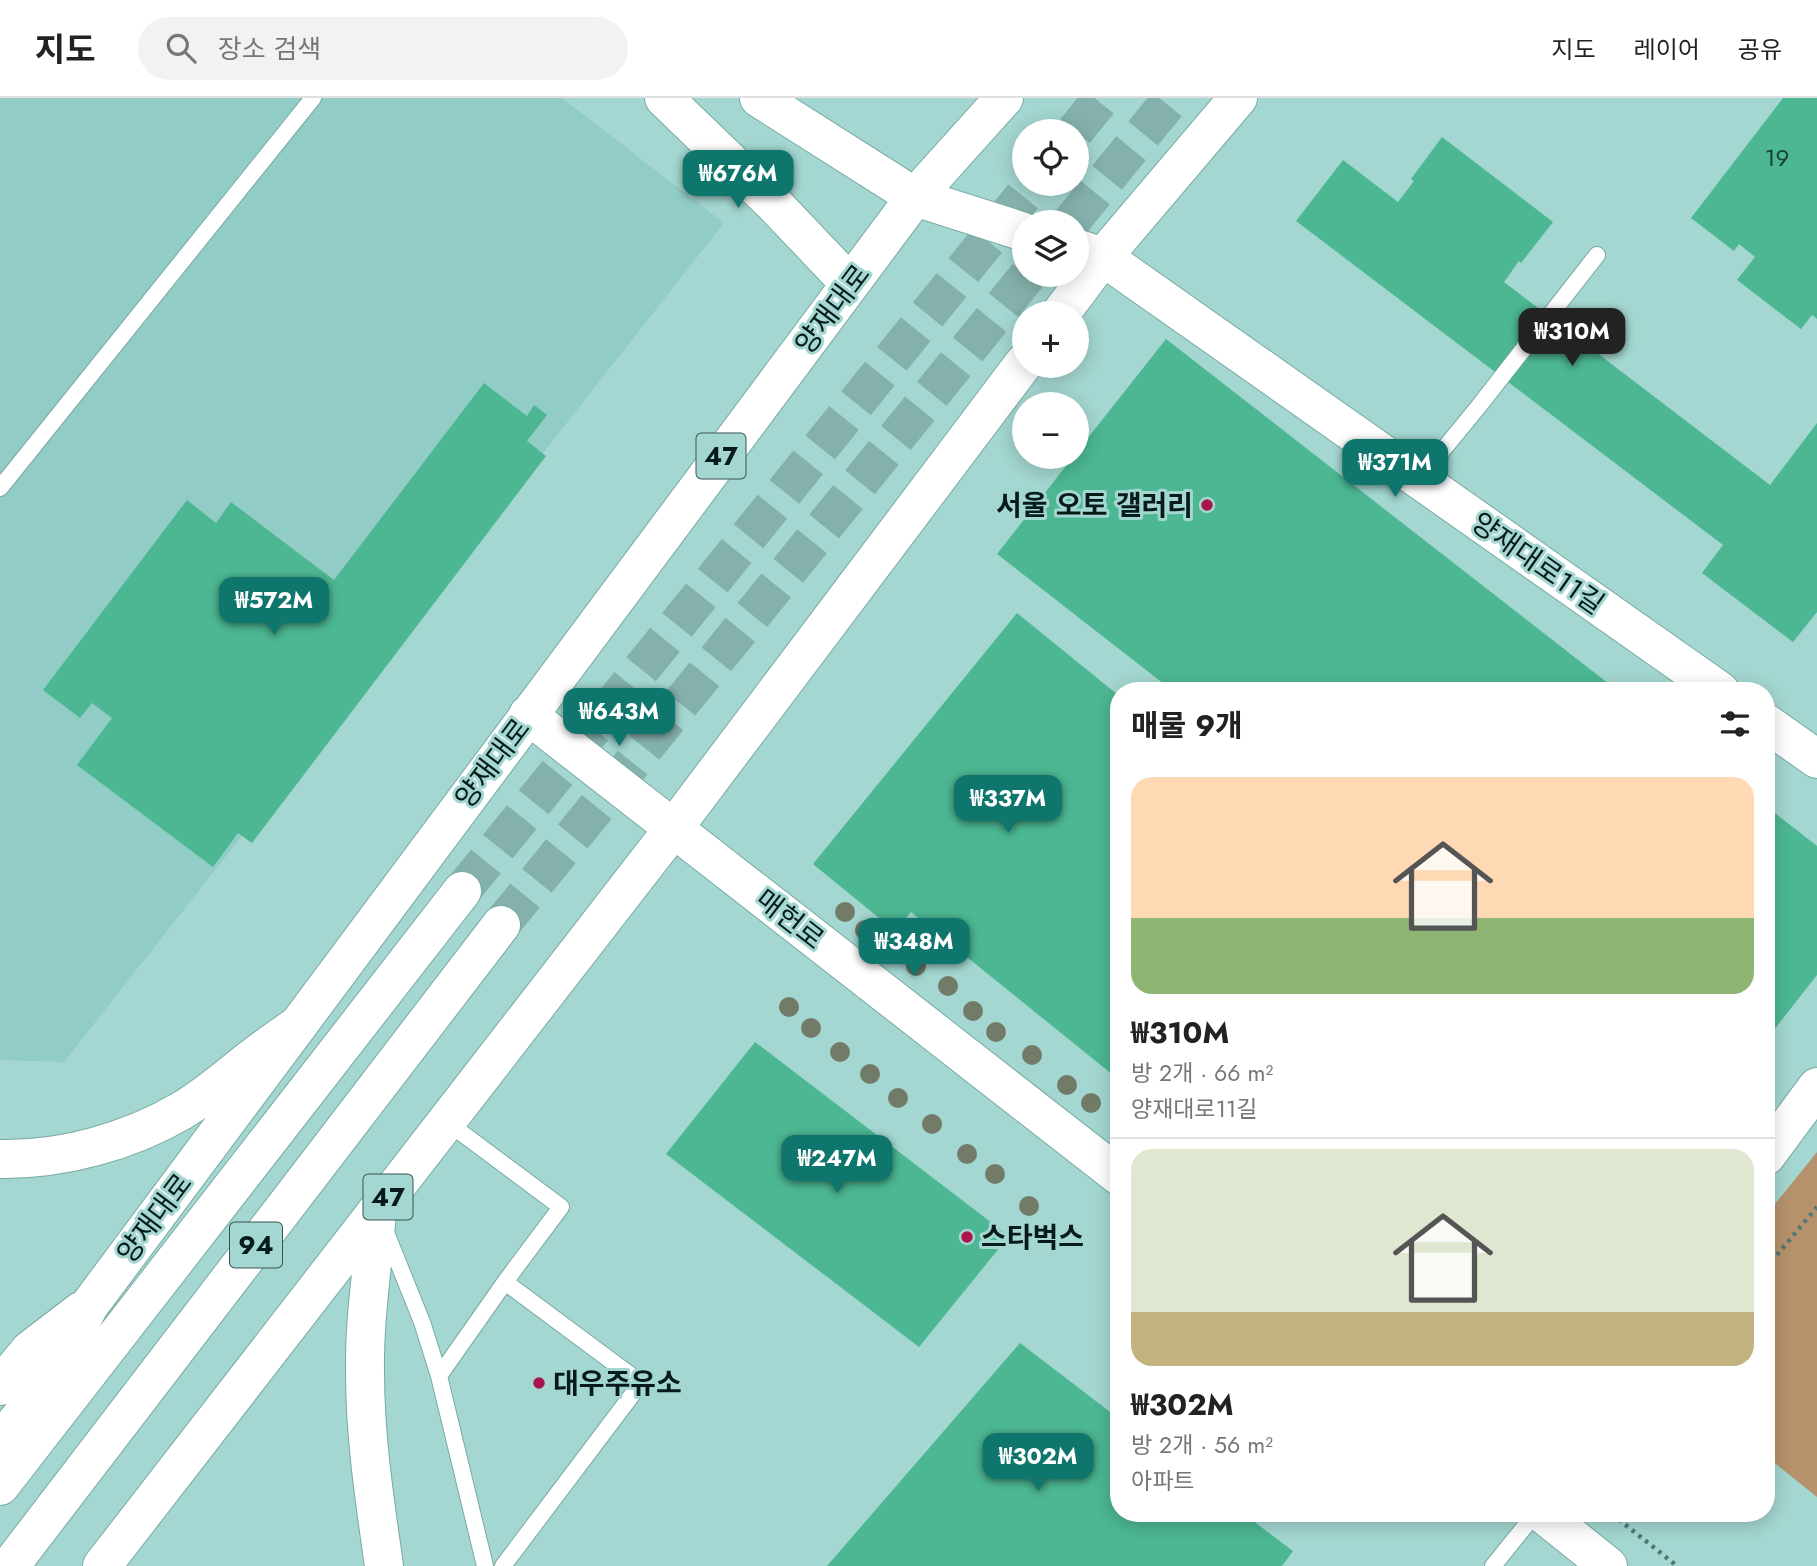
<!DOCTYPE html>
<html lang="ko">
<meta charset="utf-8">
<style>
body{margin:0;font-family:Jost,"Noto Sans KR",sans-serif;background:#f2f2f2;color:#222;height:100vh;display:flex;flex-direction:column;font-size:26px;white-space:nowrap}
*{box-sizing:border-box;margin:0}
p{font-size:23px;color:#767676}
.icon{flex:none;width:38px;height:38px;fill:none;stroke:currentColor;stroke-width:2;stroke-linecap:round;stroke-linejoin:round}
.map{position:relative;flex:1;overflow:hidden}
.side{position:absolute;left:1110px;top:584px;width:665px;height:840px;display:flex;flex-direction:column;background:#fff;border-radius:28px;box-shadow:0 4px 18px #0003}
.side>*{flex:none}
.fabs{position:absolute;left:1012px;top:21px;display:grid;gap:14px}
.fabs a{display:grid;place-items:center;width:77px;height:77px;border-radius:50%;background:#fff;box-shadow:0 4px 18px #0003;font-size:35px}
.price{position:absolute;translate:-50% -60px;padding:0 16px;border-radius:14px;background:#0f766e;color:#fff;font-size:23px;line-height:46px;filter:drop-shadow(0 2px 4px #0008)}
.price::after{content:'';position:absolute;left:50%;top:42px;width:21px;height:16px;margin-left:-10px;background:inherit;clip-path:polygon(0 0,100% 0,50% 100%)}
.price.active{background:#222;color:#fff}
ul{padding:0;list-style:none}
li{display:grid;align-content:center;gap:14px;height:371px;padding:0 21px}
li+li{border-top:2px solid #e0e0e0}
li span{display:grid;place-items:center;height:217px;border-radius:21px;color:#555}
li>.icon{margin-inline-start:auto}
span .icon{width:126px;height:126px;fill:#fffc;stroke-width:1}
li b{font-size:30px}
h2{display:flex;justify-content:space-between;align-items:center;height:84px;padding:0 21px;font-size:30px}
header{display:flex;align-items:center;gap:42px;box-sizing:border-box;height:98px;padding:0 35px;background:#fff;border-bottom:2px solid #e0e0e0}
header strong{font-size:33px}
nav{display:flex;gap:38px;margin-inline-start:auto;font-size:24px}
.search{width:490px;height:63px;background:#f2f2f2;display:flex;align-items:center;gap:18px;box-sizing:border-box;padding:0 24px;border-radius:38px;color:#767676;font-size:26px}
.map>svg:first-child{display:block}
</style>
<header>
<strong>지도</strong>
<div class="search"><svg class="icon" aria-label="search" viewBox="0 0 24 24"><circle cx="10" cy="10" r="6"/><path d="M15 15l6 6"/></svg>장소 검색</div>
<nav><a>지도</a><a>레이어</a><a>공유</a></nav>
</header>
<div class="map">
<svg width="1817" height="1468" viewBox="0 0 1817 1468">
<rect width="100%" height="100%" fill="#a4d7d1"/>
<path fill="#91cdc6" d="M0,0H562L724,125L64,964L0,962Z"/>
<path fill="#b6926c" d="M1817,1054V1399L1766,1358V1117Z"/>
<path fill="#4cb792" d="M1783,0H1817V221L1812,217L1801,231L1737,182L1755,159L1739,146L1734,153L1691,120Z
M1442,39L1553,124L1521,165L1519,163L1504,184L1770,387L1817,325V514L1793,544L1702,475L1723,447L1296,123L1343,62L1398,104L1414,83L1411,81Z
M1166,241L1618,593H1173L997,456L1073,359H1076V355Z
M484,285L527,318L534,307L547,317L527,343L546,358L252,745L238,735L213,769L77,667L112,620L92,605L80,620L43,592L187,402L216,425L231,404L334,482Z
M1017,515L1118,597V981L911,814L895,833L813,766Z
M1766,708L1817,748V877L1766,942Z
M755,944L1009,1138L919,1249L666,1056Z
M1020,1245L1118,1320V1416H1244L1293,1453L1282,1468H827Z"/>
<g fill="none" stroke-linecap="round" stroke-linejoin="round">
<path stroke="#85b1ac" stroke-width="38" stroke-dasharray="38 19" stroke-linecap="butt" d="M1075,33L1102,0
M1071,124L1172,0
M462,793L1033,86
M501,827L1028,177"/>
<defs>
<path id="lane" d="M1419,381L1479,308L1597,157
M0,390L313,0
M447,1024L561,1109L505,1184L641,1285L503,1468
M385,1132L422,1224L439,1278L485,1468
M439,1278L505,1184
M1493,1468L1535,1416"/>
<path id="secondary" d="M664,0L775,107L850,186
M759,0L915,99L1024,134
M1076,150L1103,159L1720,593
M528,617L1118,1077
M1766,625L1817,661
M1766,1058L1817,989
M1543,1416L1608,1468"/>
<path id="primary" d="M1061,215L1103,159L1238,0
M0,1288L30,1252L81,1213
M0,1344L53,1279L89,1208L915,99L1004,0
M102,1468L673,731L1024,265"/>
<path id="highway" d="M0,1061C61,1062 128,1044 181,1013C203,1000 222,984 242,968C260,953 280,940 298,927
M377,1113C373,1167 364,1221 365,1275C365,1340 375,1404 384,1468
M0,1388L462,793
M10,1468L501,827"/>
</defs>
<use href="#lane" stroke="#78aaa4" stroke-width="18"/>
<use href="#secondary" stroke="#78aaa4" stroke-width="40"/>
<use href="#primary" stroke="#78aaa4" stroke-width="40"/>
<use href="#highway" stroke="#78aaa4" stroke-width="40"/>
<path stroke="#547773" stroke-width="4.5" stroke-dasharray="3.5 5" stroke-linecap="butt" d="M1766,1170L1817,1109
M1612,1416L1677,1468"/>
<use href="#lane" stroke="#fff" stroke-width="16"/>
<use href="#secondary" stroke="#fff" stroke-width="38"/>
<use href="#primary" stroke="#fff" stroke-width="38"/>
<use href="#highway" stroke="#fff" stroke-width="38"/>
</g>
<g fill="#727b68">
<circle cx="845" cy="814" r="10"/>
<circle cx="865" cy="832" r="10"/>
<circle cx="891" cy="850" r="10"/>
<circle cx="916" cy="868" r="10"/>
<circle cx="948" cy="888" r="10"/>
<circle cx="789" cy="909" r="10"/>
<circle cx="973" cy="913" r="10"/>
<circle cx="811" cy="930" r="10"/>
<circle cx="996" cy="934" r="10"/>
<circle cx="840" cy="954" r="10"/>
<circle cx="1032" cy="957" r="10"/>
<circle cx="870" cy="976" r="10"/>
<circle cx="1067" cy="987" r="10"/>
<circle cx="898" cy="1000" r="10"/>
<circle cx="1091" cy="1005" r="10"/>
<circle cx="932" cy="1026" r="10"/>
<circle cx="967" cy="1056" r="10"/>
<circle cx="995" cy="1076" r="10"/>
<circle cx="1029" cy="1108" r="10"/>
</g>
<g fill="#aa164b" stroke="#a4d7d1" stroke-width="2.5">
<circle cx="1207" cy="407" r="7"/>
<circle cx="967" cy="1139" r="7"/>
<circle cx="539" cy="1285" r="7"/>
</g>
<g text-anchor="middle" stroke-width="6" stroke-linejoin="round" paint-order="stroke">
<g font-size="24" fill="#184238">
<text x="1777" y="68">19</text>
</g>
<g fill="#a4d7d1" stroke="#365351" stroke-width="2">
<rect x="696.5" y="335.5" width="49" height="45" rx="5"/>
<rect x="363.5" y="1076.5" width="49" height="45" rx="5"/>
<rect x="230" y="1124.5" width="52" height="45" rx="5"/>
</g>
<g font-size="26" font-weight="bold" fill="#071b1a">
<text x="721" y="367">47</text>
<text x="388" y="1108">47</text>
<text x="256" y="1156">94</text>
</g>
<g font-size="28" fill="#071b1a" stroke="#a4d7d1">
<text transform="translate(832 211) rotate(-53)" y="10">양재대로</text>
<text transform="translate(1538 465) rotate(35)" y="10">양재대로11길</text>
<text transform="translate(492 665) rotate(-53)" y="10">양재대로</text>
<text transform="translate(790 821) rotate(38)" y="10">매헌로</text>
<text transform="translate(154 1120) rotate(-53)" y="10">양재대로</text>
</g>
<g font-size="28" font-weight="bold" fill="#071b1a" stroke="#a4d7d1" text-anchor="start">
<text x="1193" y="417" text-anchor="end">서울 오토 갤러리</text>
<text x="981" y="1149">스타벅스</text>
<text x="553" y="1295">대우주유소</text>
</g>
</g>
</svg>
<div class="fabs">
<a><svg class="icon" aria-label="locate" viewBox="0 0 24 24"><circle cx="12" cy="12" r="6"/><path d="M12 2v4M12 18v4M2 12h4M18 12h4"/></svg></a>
<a><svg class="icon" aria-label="layers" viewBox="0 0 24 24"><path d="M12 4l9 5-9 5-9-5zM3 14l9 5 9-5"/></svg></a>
<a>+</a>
<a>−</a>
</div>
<b class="price" style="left:738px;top:112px">₩676M</b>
<b class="price active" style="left:1572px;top:270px">₩310M</b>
<b class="price" style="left:1395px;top:401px">₩371M</b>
<b class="price" style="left:274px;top:539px">₩572M</b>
<b class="price" style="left:619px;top:650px">₩643M</b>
<b class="price" style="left:1008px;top:737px">₩337M</b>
<b class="price" style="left:914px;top:880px">₩348M</b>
<b class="price" style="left:837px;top:1097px">₩247M</b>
<b class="price" style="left:1038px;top:1395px">₩302M</b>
<section class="side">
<h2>매물 9개<svg class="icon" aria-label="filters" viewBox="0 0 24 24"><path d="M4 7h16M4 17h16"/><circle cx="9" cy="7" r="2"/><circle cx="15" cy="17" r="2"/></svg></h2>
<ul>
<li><span style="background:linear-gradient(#ffd9b3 65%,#8fb573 0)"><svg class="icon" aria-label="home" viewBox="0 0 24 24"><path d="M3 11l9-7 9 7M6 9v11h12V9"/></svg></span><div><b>₩310M</b><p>방 2개 · 66 m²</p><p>양재대로11길</p></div></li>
<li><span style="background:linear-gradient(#dfe7d0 75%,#c2b280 0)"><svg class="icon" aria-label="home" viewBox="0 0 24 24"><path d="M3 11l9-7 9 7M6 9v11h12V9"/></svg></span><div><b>₩302M</b><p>방 2개 · 56 m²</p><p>아파트</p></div></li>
</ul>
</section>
</div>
